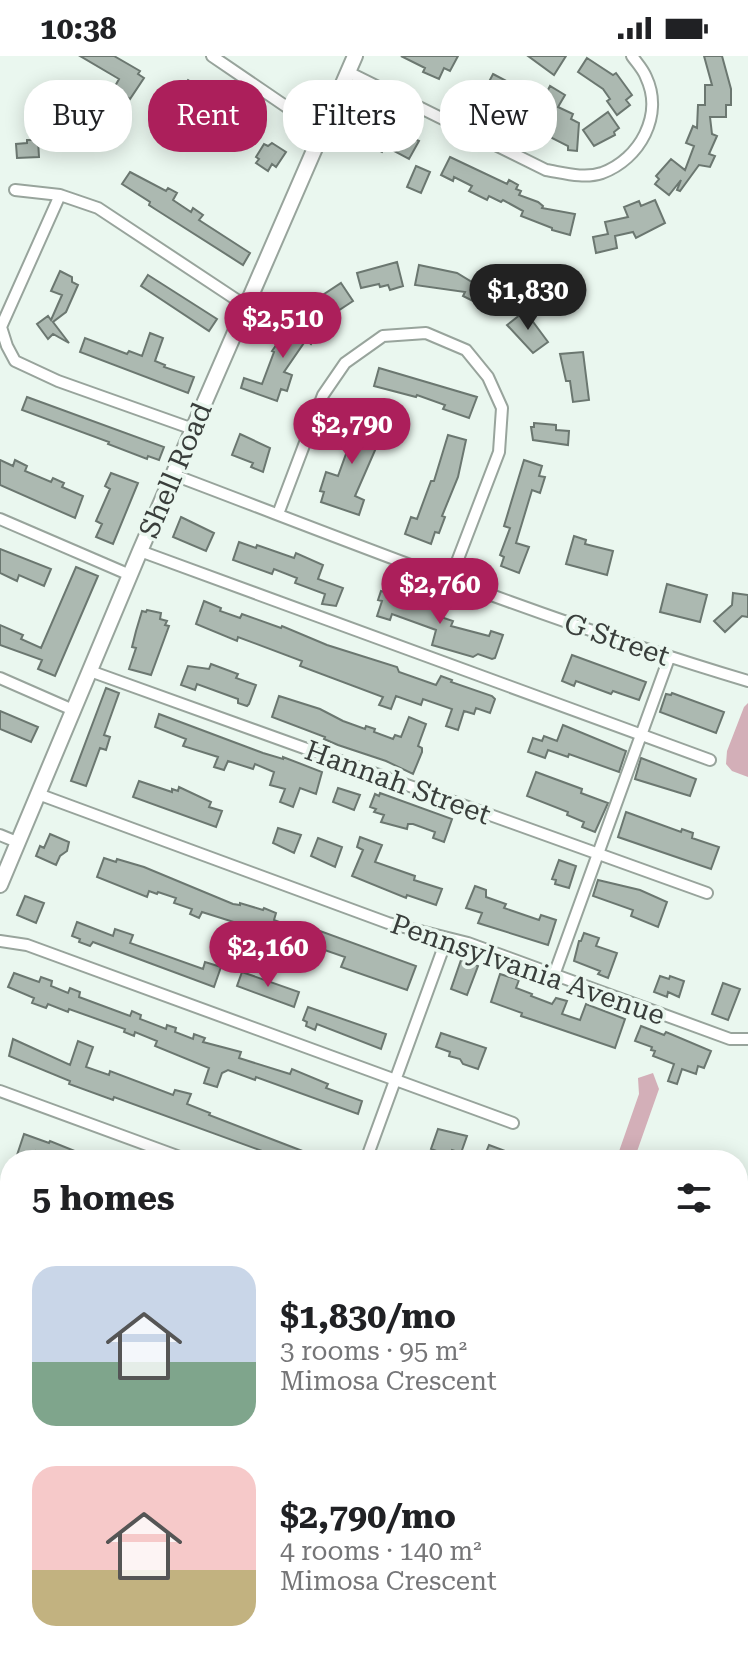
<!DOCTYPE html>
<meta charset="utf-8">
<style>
body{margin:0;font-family:"Roboto Serif",serif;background:#f2f2f2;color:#202124;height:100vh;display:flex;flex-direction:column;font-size:30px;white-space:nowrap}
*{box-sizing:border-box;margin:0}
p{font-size:26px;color:#757577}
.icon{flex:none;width:44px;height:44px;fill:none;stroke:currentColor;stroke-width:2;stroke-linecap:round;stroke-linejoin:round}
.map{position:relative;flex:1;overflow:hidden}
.drawer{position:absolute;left:0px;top:1094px;width:748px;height:514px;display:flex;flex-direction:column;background:#fff;border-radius:32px 32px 0 0;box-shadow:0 4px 20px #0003}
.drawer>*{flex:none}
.banner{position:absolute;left:24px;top:24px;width:700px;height:72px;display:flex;gap:16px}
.price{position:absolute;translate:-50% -68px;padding:0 18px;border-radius:28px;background:#ac1f5b;color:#fff;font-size:26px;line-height:52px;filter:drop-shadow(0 2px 4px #0008)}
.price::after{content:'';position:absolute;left:50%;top:48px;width:24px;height:18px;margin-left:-12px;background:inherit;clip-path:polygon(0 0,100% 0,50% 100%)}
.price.selected{background:#222;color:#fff}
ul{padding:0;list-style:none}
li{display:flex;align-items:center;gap:24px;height:200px;padding:0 32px}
li span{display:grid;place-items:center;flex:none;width:224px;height:160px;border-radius:24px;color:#555}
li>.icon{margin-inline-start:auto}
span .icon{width:96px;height:96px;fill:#fffc;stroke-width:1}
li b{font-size:34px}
h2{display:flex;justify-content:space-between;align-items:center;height:96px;padding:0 32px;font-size:34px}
.tag{padding:0 28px;border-radius:32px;background:#fff;box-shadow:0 4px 20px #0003;font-size:28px;line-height:72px}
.tag.selected{background:#ac1f5b;color:#fff}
.status{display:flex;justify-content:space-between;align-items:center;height:56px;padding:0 40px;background:#fff;direction:ltr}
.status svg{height:22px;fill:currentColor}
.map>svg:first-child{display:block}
</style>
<div class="status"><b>10:38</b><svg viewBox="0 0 49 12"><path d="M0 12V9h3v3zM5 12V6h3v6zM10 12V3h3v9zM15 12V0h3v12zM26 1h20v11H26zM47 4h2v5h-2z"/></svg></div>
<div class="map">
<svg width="748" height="1607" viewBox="0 0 748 1607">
<rect width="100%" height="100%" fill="#eaf7ef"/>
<path fill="#f0d6dc" d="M748,1312V1390H740L738,1318Z"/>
<path fill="#d3afb8" d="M748,647V721L732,715L726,708L727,695L744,651Z
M653,1017L659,1033L634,1104H616L639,1038L638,1022Z
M738,1558L748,1563V1607H710L715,1598H738Z"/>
<path fill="#acb9b1" stroke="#6b7770" stroke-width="2" d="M80,0H114L140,15L138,18L144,22L130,43L114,32L119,23Z
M401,0H458L450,15L444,12L439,23L423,16L425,12Z
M528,0H566L554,19Z
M704,0H722L731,33V49H726V61H710L712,78L717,80L709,98L715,100L710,111L699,109L680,135L677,134L681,124L669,139L655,128L659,123L656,120L671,103L685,114L694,90L686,87L693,70L697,72L698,49H705V29H712Z
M587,2L613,19L616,17L632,39L626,44L630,49L617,59L607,45L610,43L603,33L578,16Z
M493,18L514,29L511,35L540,50L550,30L565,39L558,51L573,58L571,63L579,67L577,95L568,94V90L479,45Z
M188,24L240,56L222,82L203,70L199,75L185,65L174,83L157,72Z
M608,56L619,72L614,76L615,79L594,90L583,74Z
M359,57L419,85L409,103L385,90L382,96L348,79Z
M27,84H38L39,101L17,102L16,88L27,87Z
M272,87L286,96L276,111L272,108L268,115L256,107L259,103L256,101L264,88L268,90Z
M450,101L507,128L509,124L518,129L516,133L521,135L519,139L538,146L543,150L542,152L575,158L570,179L552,174V172L521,160L523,155L503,144L501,146L489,140L487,144L469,135L472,130L454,121L453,125L441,119Z
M416,110L430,116L421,137L407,131Z
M130,116L166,135L168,132L177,137L173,144L191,156L193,152L203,159L199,164L250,197L243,209L155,153L149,149L150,146L122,128Z
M655,144L665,167L636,182L633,176L615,180L617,192L596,197L593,181L608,178L605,166L628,161L624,151L639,145L641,150Z
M397,206L403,230L390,234L388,229L380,231L379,228L361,232L357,217Z
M419,209L457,217L477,229L478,227L491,234L493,230L505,236L502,242L506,244L501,255L487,248L481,249L463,240L465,236L415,229Z
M60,215L72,221V226L78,229L66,256L53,266L69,287L53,278L48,283L37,268L48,260L51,264L62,239L51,235Z
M148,219L217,263L209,275L141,230Z
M341,227L353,245L321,266L309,248Z
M525,255L548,286L533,297L507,269Z
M297,259L320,275L311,288L306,284L284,316L292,319L287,335L281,333L277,345L241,332L244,322L262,328L274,296L272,295Z
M150,277L163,282L155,305L165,309L164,311L194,321L188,337L80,296L85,282L127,298L129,295L142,300Z
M583,296L589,344L573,346L570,325H566L560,298Z
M379,312L477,341L469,362L443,353L445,349L417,339L416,341L374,330Z
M27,341L164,391L159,404L148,400L147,403L108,388L109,386L22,354Z
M362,351L381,358L369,389L376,392L355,440L364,444L359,459L321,446L324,436L320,435L326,416L338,420L347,395L344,394Z
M534,367L556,369V374L569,375L568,389L533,384L531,371H534Z
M240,378L270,392L263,416L251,411L253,407L232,399Z
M448,379L466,384L458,421L442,460L445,461L439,477L435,476L431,488L405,478L411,461L417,463L431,425H434Z
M0,404L13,410L15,404L27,410L25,415L51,426L53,422L64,427L62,431L83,440L75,462L0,429Z
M524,404L542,410L539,420L545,421L540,437L532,434L516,487L529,491L519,517L501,510L504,501L500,499L510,472L504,470Z
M111,417L138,427L113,488L96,481L102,468L96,465L110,433L105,430Z
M181,461L214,477L206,495L173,481Z
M574,480L586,484L585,488L613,495L607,519L566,508Z
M239,486L256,492L257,489L294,502L296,497L323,509L318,523L343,532L336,550L322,548L325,538L295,527L297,522L274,513L272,518L233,504Z
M0,493L51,513L44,530L19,519L17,525L0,517Z
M76,511L98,520L55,620L38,613L42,604L0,589V569L23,579L21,583L41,592Z
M667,528L707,539L700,566L660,556Z
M381,535L413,544L414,541L441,551L438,560L453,565L451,570L489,580L491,575L503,579L495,602L492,603L478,598L473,601L432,589L436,574L392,558L390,564L377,560L382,545L378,544Z
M733,537L748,539V561L742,560L725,576L714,565L732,549Z
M204,545L221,552L220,555L240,562L242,558L281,572L282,570L327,589L397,611L399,616L436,629L441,620L452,624L451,626L492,640L495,643L490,657L476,652L474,658L464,655L458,674L446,670L452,653L423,643L421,649L396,640L391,653L379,649L383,641L300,610L302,605L238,581L237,585L196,568Z
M147,554L161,557L160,563L167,565L165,569L169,570L151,619L129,613L136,592L132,591L136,575L142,555L146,556Z
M572,599L646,626L639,644L613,635L611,638L576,625L574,630L562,625Z
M211,608L238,618L236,622L256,629L249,648L247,650L238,647V643L197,628L195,634L181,629L188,610L209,613Z
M106,632L119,637L104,679L110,681L106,694L100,692L86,730L71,725Z
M672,637L724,656L716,677L660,656L666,638L671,639Z
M279,640L320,653L343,665L365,673L366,670L375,673L374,676L393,683L395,679L401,681L409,661L426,668L418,690L422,692V696L413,718L386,705L338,689L324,683L325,681L272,661Z
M0,655L38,671L31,686L0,673Z
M159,658L263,697L283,703V701L322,716L316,738L300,732L293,751L280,746L285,733L270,729L274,716L255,708L253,713L228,705L224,714L214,711L218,701L183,690L186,683L155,671Z
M563,669L626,695L619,716L569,698L568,701L548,694L545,702L528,696L533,682L542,685L544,680L557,685Z
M641,702L696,723L690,740L635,723Z
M536,716L582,733L581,737L608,747L595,776L582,771L584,766L567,759L568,756L527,740Z
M139,725L172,736V733L178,735L179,731L211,746L209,751L222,755L216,771L133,741Z
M338,732L360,739L354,754L333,746Z
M380,737L452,763L444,786L433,782L435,776L413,768H408L407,773L381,766L384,759L374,756L376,753L370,751L375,738L379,740Z
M626,756L681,776L682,773L693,777L692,782L719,791L711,813L618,781Z
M278,772L301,779L294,797L273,787Z
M50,778L69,786L67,795L60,800L56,809L36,800L40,790L44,792Z
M360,781L382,789L375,806L415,820L414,824L442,833L436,849L407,839L406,842L352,820L363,794L357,791Z
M318,782L342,791L335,811L311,800Z
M104,802L116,806L117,803L144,811L233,848L240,849V847L263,854L264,852L276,857L274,864L310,878L312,872L416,910L407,934L341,911L345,901L316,891L298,888L295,896L279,890L276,901L259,896L263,883L254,880L256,873L202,856L199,862L190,858L192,853L174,847L176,842L158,836L157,838L149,835L147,841L97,821Z
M559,804L576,810L569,832L555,828L556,824L552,823Z
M598,824L640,834L667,846L658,871L631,860L633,854L593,840Z
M475,830L486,834V841L506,848L504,852L539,864L541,859L556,864L548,889L478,867L482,857L466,852Z
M25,840L44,847L36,867L17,859Z
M77,866L113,880L115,873L133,879L130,887L203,913L205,906L221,911L214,931L93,886L90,890L79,886L80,883L72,880Z
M584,877L599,882L596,890L617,897L608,922L598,918L600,915L574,905L579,885H581Z
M461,904L478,910L467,939L451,933Z
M242,916L299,936L294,951L237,930Z
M14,917L39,926L41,921L52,925L51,930L68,937L70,932L80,936L79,941L130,960L132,955L141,959L140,963L166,973L167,969L176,972L175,976L193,983L194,978L205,982L203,986L241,996L239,1002L290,1018L292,1013L328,1028L326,1032L362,1045L358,1058L256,1021L255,1024L228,1014L222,1017L217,1031L204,1027L209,1012L155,990L157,985L135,976L134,980L124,976L125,973L69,953L68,956L48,948L46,952L32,947L34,942L8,931Z
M500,918L519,924L516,932L532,938L531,940L552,948L556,942L567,945L562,958L580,964L586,948L625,963L615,992L536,965L521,960L522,957L491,946Z
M660,920L669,923L670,920L684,925L679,941L668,936L667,941L654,936Z
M723,927L740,933L728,964L712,958Z
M308,951L386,978L381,993L317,968L315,974L306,970L307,966L303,964Z
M641,970L664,979L666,976L711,995L704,1012L698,1010L696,1018L682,1013L677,1028L668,1025L674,1008L653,1000L655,995L651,994L652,991L635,985Z
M441,977L486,992L478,1013L463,1008L460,1003L449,1000L450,996L436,991Z
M13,983L70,1009L78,985L93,991L86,1011L109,1019L110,1015L173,1039L175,1034L191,1038L187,1048L210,1057L209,1059L326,1104H287L114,1041L113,1044L69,1028L70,1025L9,1000Z
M438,1073L467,1080L461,1097L452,1094L450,1100L431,1093Z
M24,1078L49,1087L50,1085L97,1104H59L36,1095L32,1104L17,1099Z
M489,1089L527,1103V1104H483Z"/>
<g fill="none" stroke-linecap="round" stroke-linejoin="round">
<defs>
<path id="street" d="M212,0L322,75
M348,16L546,114C564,117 584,123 602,117C640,103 664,59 646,21C643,13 636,6 632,0
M15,134L60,139
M193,373L58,325L15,305L7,290L1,271L60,139L98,152L246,250
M174,419C364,491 553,567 748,625
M278,458L323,339L345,307L383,280L426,277L466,294L488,321L502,352L499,396L450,524
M0,463L130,519
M140,495L710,704
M90,615L707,837
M0,622L73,654
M38,738L388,867L468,887L730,983H748
M0,779L17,786
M0,885L27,889L513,1067
M554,919L669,602
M0,1035L188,1104
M366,1104L447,882
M738,1174L748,1171
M0,1190L10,1194
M0,1560L10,1559
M409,1607L413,1598"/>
<path id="secondary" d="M0,829L140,495L355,0
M0,1234L10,1420
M20,1598L21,1607"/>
</defs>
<use href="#street" stroke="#98a49c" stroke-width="14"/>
<use href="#secondary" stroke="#98a49c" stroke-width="18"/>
<use href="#street" stroke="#fff" stroke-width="10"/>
<use href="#secondary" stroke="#fff" stroke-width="14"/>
</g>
<g text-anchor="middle" stroke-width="7" stroke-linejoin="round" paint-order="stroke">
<g font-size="28" fill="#393e3b" stroke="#eaf7ef">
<text transform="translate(175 414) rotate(-67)" y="10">Shell Road</text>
<text transform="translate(617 583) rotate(19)" y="10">G Street</text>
<text transform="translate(398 726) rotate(20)" y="10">Hannah Street</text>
<text transform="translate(528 913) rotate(19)" y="10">Pennsylvania Avenue</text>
</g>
</g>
</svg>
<b class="price selected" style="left:528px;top:276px">$1,830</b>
<b class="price" style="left:283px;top:304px">$2,510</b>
<b class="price" style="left:352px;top:410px">$2,790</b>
<b class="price" style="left:440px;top:570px">$2,760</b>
<b class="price" style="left:268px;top:933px">$2,160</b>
<div class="banner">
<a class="tag">Buy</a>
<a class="tag selected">Rent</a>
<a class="tag">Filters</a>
<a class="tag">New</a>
</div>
<section class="drawer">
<h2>5 homes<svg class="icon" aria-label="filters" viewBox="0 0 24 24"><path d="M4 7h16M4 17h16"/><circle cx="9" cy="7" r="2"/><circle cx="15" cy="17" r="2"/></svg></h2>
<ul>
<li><span style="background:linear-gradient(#c9d6e8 60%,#7fa58c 0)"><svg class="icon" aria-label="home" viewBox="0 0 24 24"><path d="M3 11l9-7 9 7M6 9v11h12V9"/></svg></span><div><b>$1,830/mo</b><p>3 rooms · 95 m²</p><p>Mimosa Crescent</p></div></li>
<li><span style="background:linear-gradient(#f6c9c9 65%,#c2b280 0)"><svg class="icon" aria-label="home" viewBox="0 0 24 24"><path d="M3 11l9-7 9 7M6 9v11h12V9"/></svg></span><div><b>$2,790/mo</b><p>4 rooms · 140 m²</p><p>Mimosa Crescent</p></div></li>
</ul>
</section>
</div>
